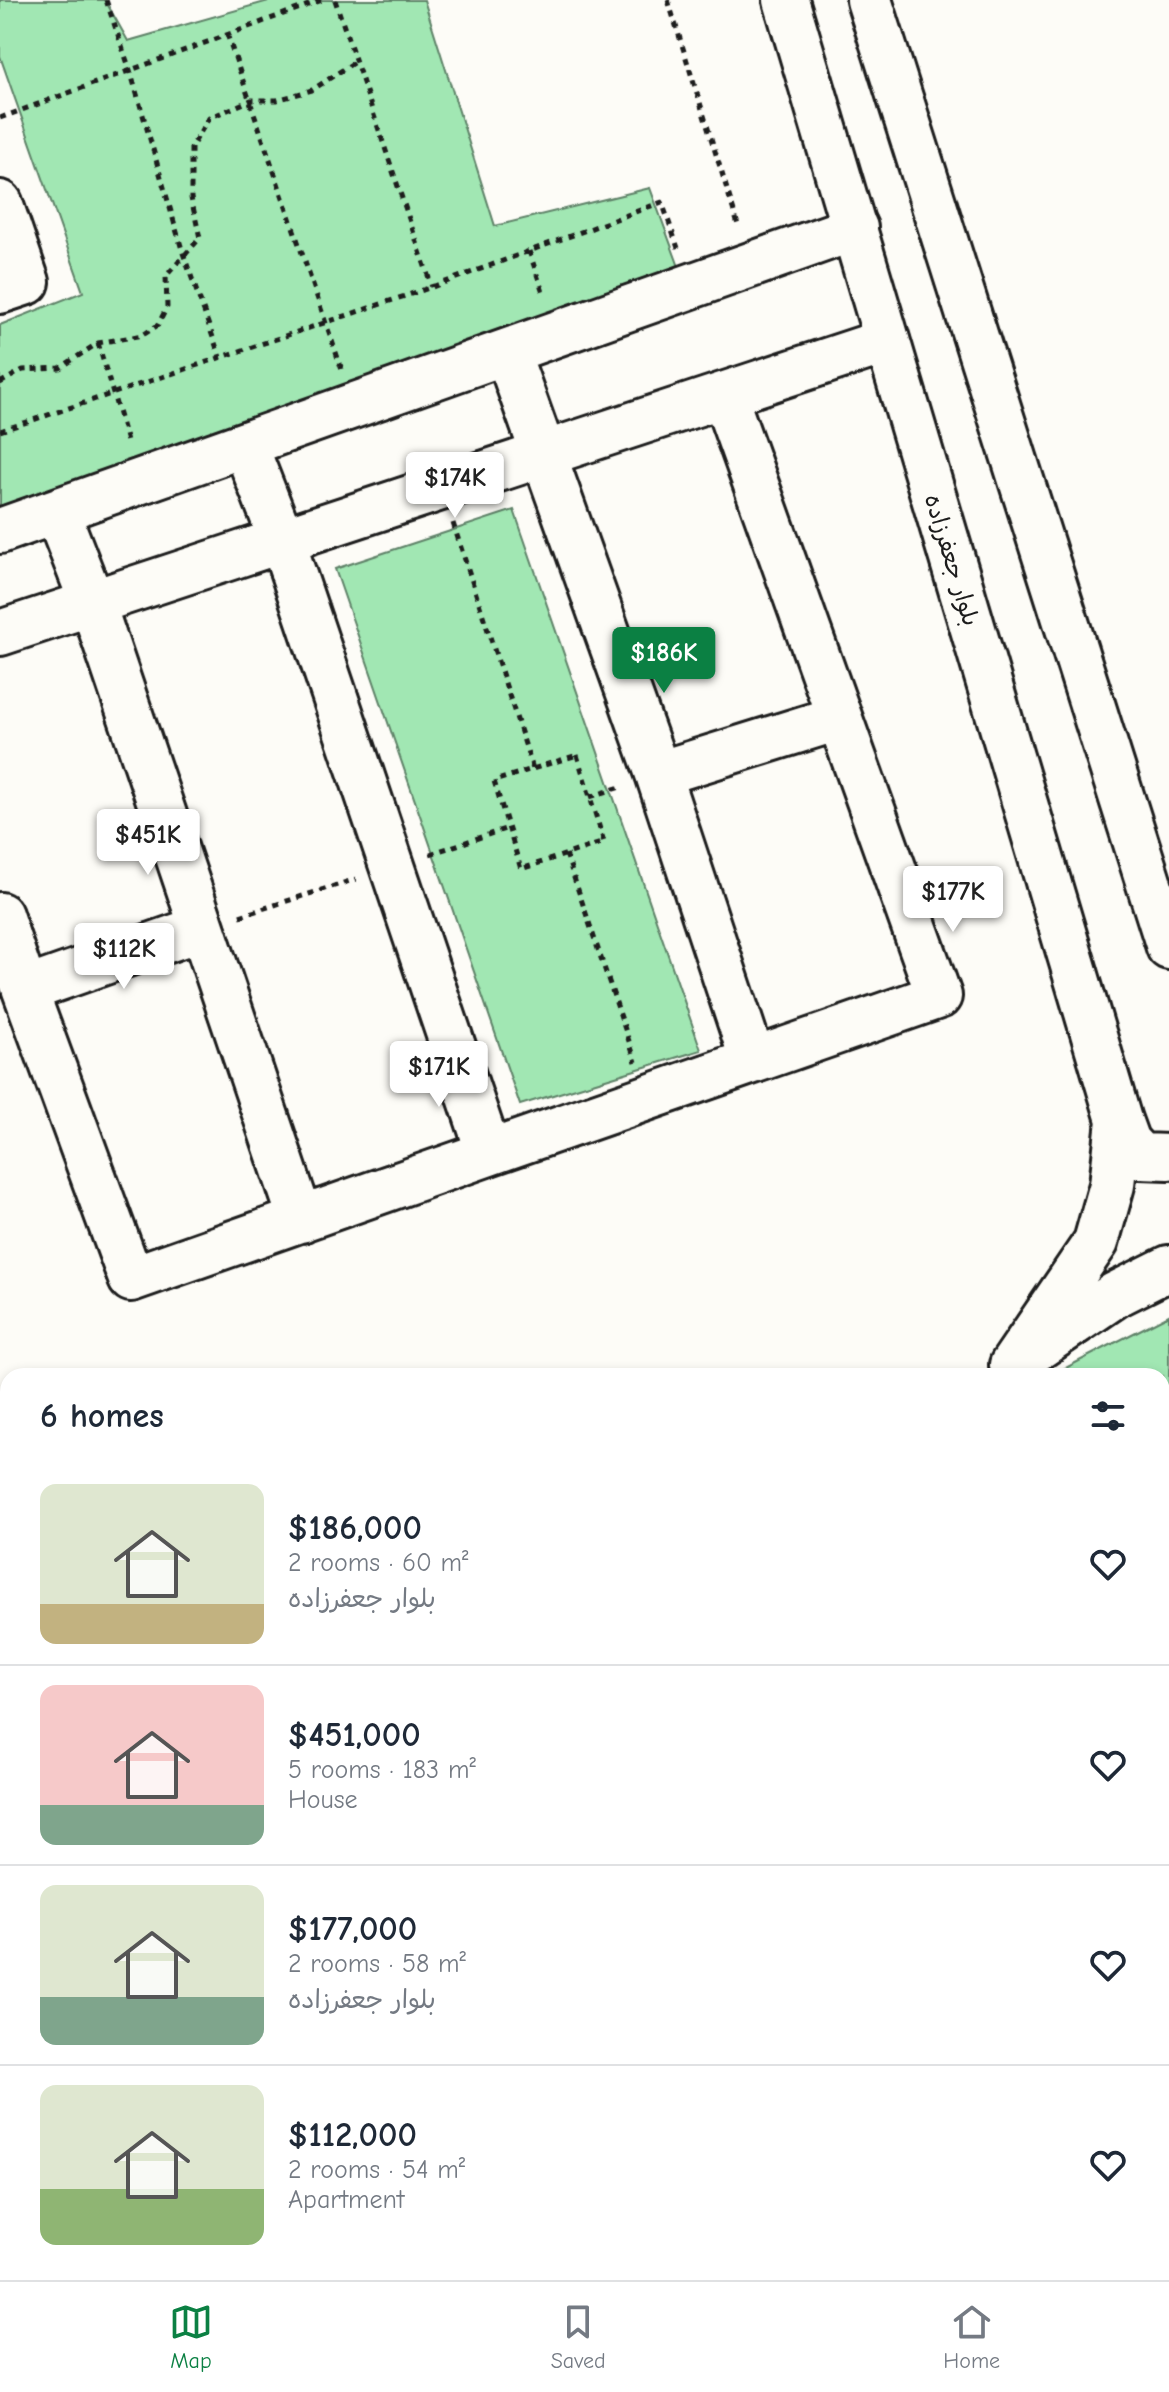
<!DOCTYPE html>
<meta charset="utf-8">
<style>
body{margin:0;font-family:"Comic Neue","Playpen Sans Arabic",sans-serif;background:#f2f2f3;color:#1f2937;height:100vh;display:flex;flex-direction:column;font-size:30px;white-space:nowrap}
*{box-sizing:border-box;margin:0}
p{font-size:26px;color:#747a83}
.icon{flex:none;width:44px;height:44px;fill:none;stroke:currentColor;stroke-width:2;stroke-linecap:round;stroke-linejoin:round}
.map{position:relative;flex:1;overflow:hidden}
.side{position:absolute;left:0px;top:1368px;width:1170px;height:912px;display:flex;flex-direction:column;background:#fff;border-radius:24px 24px 0 0;box-shadow:0 4px 12px #0003}
.side>*{flex:none}
.price{position:absolute;translate:-50% -68px;padding:0 18px;border-radius:8px;background:#fff;color:#222;font-size:26px;line-height:52px;filter:drop-shadow(0 2px 4px #0008)}
.price::after{content:'';position:absolute;left:50%;top:48px;width:24px;height:18px;margin-left:-12px;background:inherit;clip-path:polygon(0 0,100% 0,50% 100%)}
.price.current{background:#0b8043;color:#fff}
ul{padding:0;list-style:none}
li{display:flex;align-items:center;gap:24px;height:200px;padding:0 40px}
li+li{border-top:2px solid #e0e1e3}
li span{display:grid;place-items:center;flex:none;width:224px;height:160px;border-radius:16px;color:#555}
li>.icon{margin-inline-start:auto}
span .icon{width:96px;height:96px;fill:#fffc;stroke-width:1}
li b{font-size:34px}
h2{display:flex;justify-content:space-between;align-items:center;height:96px;padding:0 40px;font-size:34px}
.tabs{display:flex;justify-content:space-around;align-items:center;height:112px;border-top:2px solid #e0e1e3;background:#fff;font-size:22px;color:#747a83}
.tabs a{display:grid;justify-items:center;gap:4px}
.tabs .current{color:#0b8043}
.map>svg:first-child{display:block}
</style>
<div class="map">
<svg width="1169" height="2280" viewBox="0 0 1169 2280">
<rect width="100%" height="100%" fill="#fdfcf7"/>
<filter id="ink" filterUnits="userSpaceOnUse"><feTurbulence type="fractalNoise" baseFrequency=".0125" numOctaves="2"/><feDisplacementMap in="SourceGraphic" scale="16" xChannelSelector="R" yChannelSelector="G"/><feConvolveMatrix kernelMatrix="1 2 1 2 8 2 1 2 1" color-interpolation-filters="sRGB"/></filter>
<g filter="url(#ink)">
<path fill="#a1e7b3" stroke="#5e8268" stroke-width="2" d="M0,0H105L128,41L272,0H424L495,226L650,188L682,275L0,513V325L83,292L0,56Z
M514,510L701,1050L520,1105L335,569Z
M1169,1315V1640H1162V1376H1050Z"/>
<g fill="none" stroke-linecap="round" stroke-linejoin="round">
<defs>
<path id="minor" d="M0,203L27,282L0,291
M507,352L658,774L753,1061
M57,512L92,602L301,1220
M0,531L855,228
M0,633L887,341
M658,774L838,718
M0,915L25,990L131,1279L489,1153L282,540L245,445
M25,990L201,928
M489,1153L939,996L724,395
M1162,1733L1169,1736
M1162,2167L1169,2132
M1151,2280L1152,2272"/>
<path id="major" d="M786,0L1119,1120L1127,1142L1140,1156L1169,1157
M869,0L1169,947
M1031,1352L1115,1295L1169,1268
M1012,1365L1096,1242L1112,1185L1119,1120
M1162,1696H1169
M0,1842L8,1840
M0,1911L8,1909"/>
</defs>
<use href="#minor" stroke="#1c1c1c" stroke-width="50"/>
<use href="#major" stroke="#1c1c1c" stroke-width="50"/>
<path stroke="#1c1c1c" stroke-width="5" stroke-dasharray="6 6" stroke-linecap="butt" d="M106,0L130,70L183,253L220,357
M335,0L432,287
M668,0L739,228
M227,34L342,370
M0,118L322,0
M529,251L544,295
M98,343L128,445
M0,383L23,370L60,368L98,343L143,335L158,325L167,307L166,276L200,238L191,198V148L209,118L251,100H277L312,90L356,61
M0,431L432,287L662,202L678,248
M453,523L533,769
M577,755L604,842L521,869L494,781Z
M590,797L620,787
M430,854L508,828
M566,854L636,1062
M240,916L356,879"/>
<use href="#minor" stroke="#fdfcf7" stroke-width="44"/>
<use href="#major" stroke="#fdfcf7" stroke-width="44"/>
</g>
</g>
<g text-anchor="middle" stroke-width="6" stroke-linejoin="round" paint-order="stroke">
<g font-size="24" fill="#1c1c1c" stroke="#fdfcf7">
<text transform="translate(952 560) rotate(73)" y="8">بلوار جعفرزاده</text>
</g>
</g>
</svg>
<b class="price" style="left:455px;top:520px">$174K</b>
<b class="price current" style="left:664px;top:695px">$186K</b>
<b class="price" style="left:148px;top:877px">$451K</b>
<b class="price" style="left:953px;top:934px">$177K</b>
<b class="price" style="left:124px;top:991px">$112K</b>
<b class="price" style="left:439px;top:1109px">$171K</b>
<section class="side">
<h2>6 homes<svg class="icon" aria-label="filters" viewBox="0 0 24 24"><path d="M4 7h16M4 17h16"/><circle cx="9" cy="7" r="2"/><circle cx="15" cy="17" r="2"/></svg></h2>
<ul>
<li><span style="background:linear-gradient(#dfe7d0 75%,#c2b280 0)"><svg class="icon" aria-label="home" viewBox="0 0 24 24"><path d="M3 11l9-7 9 7M6 9v11h12V9"/></svg></span><div><b>$186,000</b><p>2 rooms · 60 m²</p><p>بلوار جعفرزاده</p></div><svg class="icon" aria-label="heart" viewBox="0 0 24 24"><path d="M12 20l-8-8c-3-5 5-10 8-4 3-6 11-1 8 4z"/></svg></li>
<li><span style="background:linear-gradient(#f6c9c9 75%,#7fa58c 0)"><svg class="icon" aria-label="home" viewBox="0 0 24 24"><path d="M3 11l9-7 9 7M6 9v11h12V9"/></svg></span><div><b>$451,000</b><p>5 rooms · 183 m²</p><p>House</p></div><svg class="icon" aria-label="heart" viewBox="0 0 24 24"><path d="M12 20l-8-8c-3-5 5-10 8-4 3-6 11-1 8 4z"/></svg></li>
<li><span style="background:linear-gradient(#dfe7d0 70%,#7fa58c 0)"><svg class="icon" aria-label="home" viewBox="0 0 24 24"><path d="M3 11l9-7 9 7M6 9v11h12V9"/></svg></span><div><b>$177,000</b><p>2 rooms · 58 m²</p><p>بلوار جعفرزاده</p></div><svg class="icon" aria-label="heart" viewBox="0 0 24 24"><path d="M12 20l-8-8c-3-5 5-10 8-4 3-6 11-1 8 4z"/></svg></li>
<li><span style="background:linear-gradient(#dfe7d0 65%,#8fb573 0)"><svg class="icon" aria-label="home" viewBox="0 0 24 24"><path d="M3 11l9-7 9 7M6 9v11h12V9"/></svg></span><div><b>$112,000</b><p>2 rooms · 54 m²</p><p>Apartment</p></div><svg class="icon" aria-label="heart" viewBox="0 0 24 24"><path d="M12 20l-8-8c-3-5 5-10 8-4 3-6 11-1 8 4z"/></svg></li>
</ul>
</section>
</div>
<nav class="tabs">
<a class="current"><svg class="icon" aria-label="map" viewBox="0 0 24 24"><path d="M3 6l6-2 6 2 6-2v14l-6 2-6-2-6 2zM9 4v14M15 6v14"/></svg>Map</a>
<a><svg class="icon" aria-label="saved" viewBox="0 0 24 24"><path d="M7 4h10v16l-5-4-5 4z"/></svg>Saved</a>
<a><svg class="icon" aria-label="home" viewBox="0 0 24 24"><path d="M3 11l9-7 9 7M6 9v11h12V9"/></svg>Home</a>
</nav>
